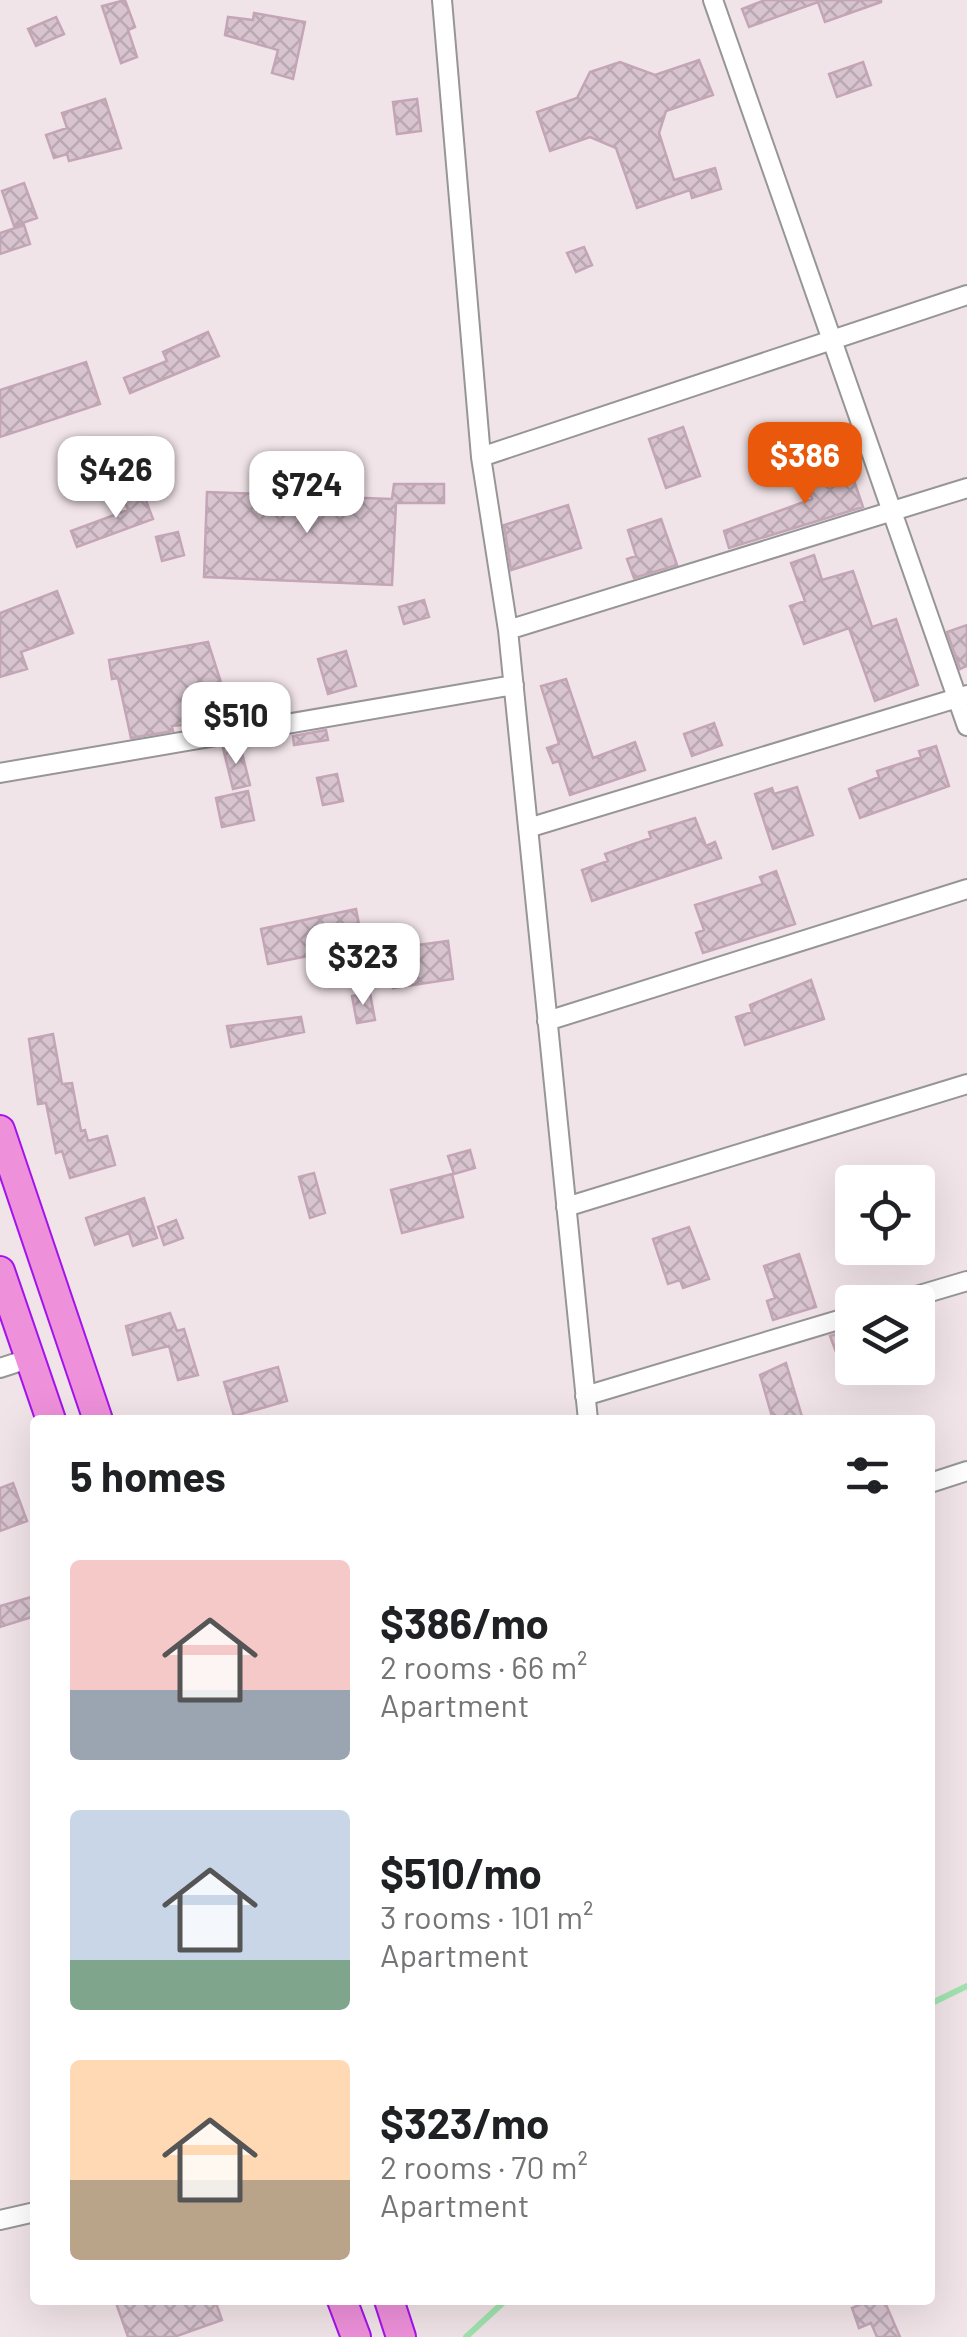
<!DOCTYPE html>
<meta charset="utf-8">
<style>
body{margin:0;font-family:Barlow,sans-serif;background:#f6f6f6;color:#202124;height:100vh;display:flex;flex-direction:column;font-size:38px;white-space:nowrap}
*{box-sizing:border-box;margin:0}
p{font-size:32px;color:#757577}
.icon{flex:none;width:55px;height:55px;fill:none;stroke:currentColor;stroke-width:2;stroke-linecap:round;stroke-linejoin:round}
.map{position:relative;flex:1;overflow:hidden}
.drawer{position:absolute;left:30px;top:1415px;width:905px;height:890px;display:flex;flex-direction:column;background:#fff;border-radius:10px;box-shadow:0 10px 40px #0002}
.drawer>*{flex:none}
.fabs{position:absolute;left:835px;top:1165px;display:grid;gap:20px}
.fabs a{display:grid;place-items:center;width:100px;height:100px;border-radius:10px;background:#fff;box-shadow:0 10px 40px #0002;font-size:50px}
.price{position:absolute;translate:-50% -85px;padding:0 22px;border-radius:20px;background:#fff;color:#222;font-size:32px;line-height:65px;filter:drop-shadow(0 2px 5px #0008)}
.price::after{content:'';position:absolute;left:50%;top:60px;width:30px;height:22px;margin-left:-15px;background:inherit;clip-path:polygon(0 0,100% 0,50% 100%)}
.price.current{background:#ea580c;color:#fff}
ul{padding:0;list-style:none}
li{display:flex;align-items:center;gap:30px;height:250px;padding:0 40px}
li span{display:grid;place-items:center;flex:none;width:280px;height:200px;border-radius:10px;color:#555}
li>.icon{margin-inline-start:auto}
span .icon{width:120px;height:120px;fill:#fffc;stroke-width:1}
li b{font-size:42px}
h2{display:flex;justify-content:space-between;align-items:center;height:120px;padding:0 40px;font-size:42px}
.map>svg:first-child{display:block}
</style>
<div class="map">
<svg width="967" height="2337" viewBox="0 0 967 2337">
<defs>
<pattern id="building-cross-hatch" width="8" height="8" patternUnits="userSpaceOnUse" patternTransform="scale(2.5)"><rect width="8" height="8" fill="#d8c4cf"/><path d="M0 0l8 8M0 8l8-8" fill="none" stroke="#b9a8b1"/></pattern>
</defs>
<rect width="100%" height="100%" fill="#f1e4e8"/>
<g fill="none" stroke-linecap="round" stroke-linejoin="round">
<path stroke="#a0e3af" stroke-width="6" d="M930,2004L967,1986
M466,2337L506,2300"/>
</g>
<path fill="url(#building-cross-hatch)" stroke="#c4a5b6" stroke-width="2.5" d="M125,0L135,27L128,30L137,57L121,63L102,6Z
M765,0H881V2L825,22L818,2L749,27L742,9Z
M254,13L305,22L293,79L272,73L278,50L225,35L228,17L253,20Z
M56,17L64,34L36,46L28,29Z
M699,60L713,95L666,111L659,133L674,180L715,168L721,189L692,198L690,190L637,208L616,148L590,137L550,151L537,112L577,98L590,72L620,62L655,75Z
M863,62L871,85L837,97L829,74Z
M105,99L121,148L69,161L67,154L54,158L46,135L67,128L62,113Z
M417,99L421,131L397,134L393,102Z
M24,183L37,218L14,226L2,191Z
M24,225L30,244L0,254V233Z
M584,247L592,265L576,272L567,253Z
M208,332L219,356L130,393L124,378L167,361L163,352Z
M86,362L100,404L0,437V390Z
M683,427L700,476L666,488L649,439Z
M848,463L863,507L729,548L724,531L812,499L804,478Z
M394,484H444V503H396L392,585L204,577L207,492L392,499Z
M142,490L153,519L77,547L71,531L128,510L123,497Z
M568,505L581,548L511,570L504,525Z
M661,519L677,565L634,578L627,559L636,556L628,530Z
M178,532L184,555L162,561L156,537Z
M814,555L822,580L853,571L872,627L896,619L918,685L875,701L849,628L804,644L790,606L805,601L791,563Z
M57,591L73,633L21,652L27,669L0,677V613Z
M424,600L429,617L404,624L399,607Z
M967,625V666L960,669L947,632Z
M208,642L233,720L172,726L173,731L131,738L118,678L112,679L109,660Z
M346,651L356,686L328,694L318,659Z
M566,679L593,758L635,742L645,770L570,795L559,761L553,763L547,748L559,744L541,686Z
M714,723L722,745L692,756L684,734Z
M326,730L328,740L294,745L293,736Z
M240,745L250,785L233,789L223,748Z
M936,746L949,786L860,818L849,789L879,777L877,771L921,757L919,751Z
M337,774L343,801L323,805L317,778Z
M797,787L813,835L773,849L755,794L772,788L774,794Z
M248,791L254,820L222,827L216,798Z
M695,818L706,846L715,842L721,858L592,901L582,870L608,861L605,854L651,838L649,832Z
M776,871L795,924L703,953L696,933L704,930L695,905L763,884L760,877Z
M356,909L363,945L268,964L261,929Z
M448,941L453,979L393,988L388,949Z
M811,980L824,1019L745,1045L736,1017L752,1012L750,1005Z
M370,993L375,1020L357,1023L352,996Z
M301,1017L304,1032L231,1047L227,1026Z
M53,1034L62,1084L72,1083L81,1131L85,1130L88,1141L107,1136L115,1165L70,1178L62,1151L56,1153L46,1103L38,1104L29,1039Z
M470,1150L475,1168L454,1174L448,1156Z
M314,1173L325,1213L310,1218L299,1177Z
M452,1174L463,1217L402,1233L391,1190Z
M144,1198L157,1238L133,1246L129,1233L95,1245L86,1218Z
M176,1220L183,1238L164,1245L158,1227Z
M689,1227L709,1279L683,1288L680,1280L668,1284L653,1239Z
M799,1254L816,1307L773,1320L767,1301L775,1298L764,1266Z
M170,1313L177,1331L184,1329L198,1375L178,1380L169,1346L133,1355L126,1326Z
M852,1329V1346L836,1352L830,1336Z
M786,1363L803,1420H773L760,1375Z
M278,1367L287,1401L234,1416L224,1382Z
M13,1483L27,1521L0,1531V1488Z
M35,1596V1616L0,1627V1606Z
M115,2300H215L222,2320L174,2337H128Z
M871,2300H884L900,2337H877L871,2323L859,2328L852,2308Z"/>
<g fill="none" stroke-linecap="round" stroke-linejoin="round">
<defs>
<path id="minor" d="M442,0L481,457L508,630L588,1420
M713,0L967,726
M481,457L967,295
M508,630L967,488
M0,773L514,685
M528,828L967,695
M547,1021L967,889
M566,1207L967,1084
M896,1302L967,1281
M0,1368L31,1358
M585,1396L852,1316
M930,1483L967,1471
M0,2220L35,2212"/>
<path id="trunk" d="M0,1130L98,1420
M0,1271L51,1420
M342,2300L356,2337
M389,2300L401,2337"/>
</defs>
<use href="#minor" stroke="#969696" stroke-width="22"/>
<use href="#trunk" stroke="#a313ec" stroke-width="32"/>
<use href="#minor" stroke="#fff" stroke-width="18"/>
<use href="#trunk" stroke="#ee90da" stroke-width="28"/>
</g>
</svg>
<div class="fabs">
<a><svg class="icon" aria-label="locate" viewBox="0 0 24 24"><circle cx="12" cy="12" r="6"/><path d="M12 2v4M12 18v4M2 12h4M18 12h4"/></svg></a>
<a><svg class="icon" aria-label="layers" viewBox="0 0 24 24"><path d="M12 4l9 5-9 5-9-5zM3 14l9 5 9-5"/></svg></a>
</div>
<b class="price current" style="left:805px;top:507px">$386</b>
<b class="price" style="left:116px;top:521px">$426</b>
<b class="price" style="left:307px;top:536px">$724</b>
<b class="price" style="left:236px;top:767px">$510</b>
<b class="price" style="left:363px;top:1008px">$323</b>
<section class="drawer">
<h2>5 homes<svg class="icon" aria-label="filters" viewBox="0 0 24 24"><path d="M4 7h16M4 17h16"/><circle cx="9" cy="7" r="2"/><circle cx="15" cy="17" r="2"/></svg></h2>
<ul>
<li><span style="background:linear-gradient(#f6c9c9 65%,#9aa5b1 0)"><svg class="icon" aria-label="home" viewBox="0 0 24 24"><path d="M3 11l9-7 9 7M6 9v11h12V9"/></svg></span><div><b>$386/mo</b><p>2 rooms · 66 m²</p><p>Apartment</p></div></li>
<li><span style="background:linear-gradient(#c9d6e8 75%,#7fa58c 0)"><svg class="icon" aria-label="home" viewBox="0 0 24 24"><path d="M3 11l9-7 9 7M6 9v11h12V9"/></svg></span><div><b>$510/mo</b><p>3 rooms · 101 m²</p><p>Apartment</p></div></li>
<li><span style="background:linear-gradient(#ffd9b3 60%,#b9a48a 0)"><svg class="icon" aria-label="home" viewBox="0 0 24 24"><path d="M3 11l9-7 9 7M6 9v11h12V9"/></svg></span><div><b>$323/mo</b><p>2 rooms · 70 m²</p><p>Apartment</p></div></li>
</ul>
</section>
</div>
